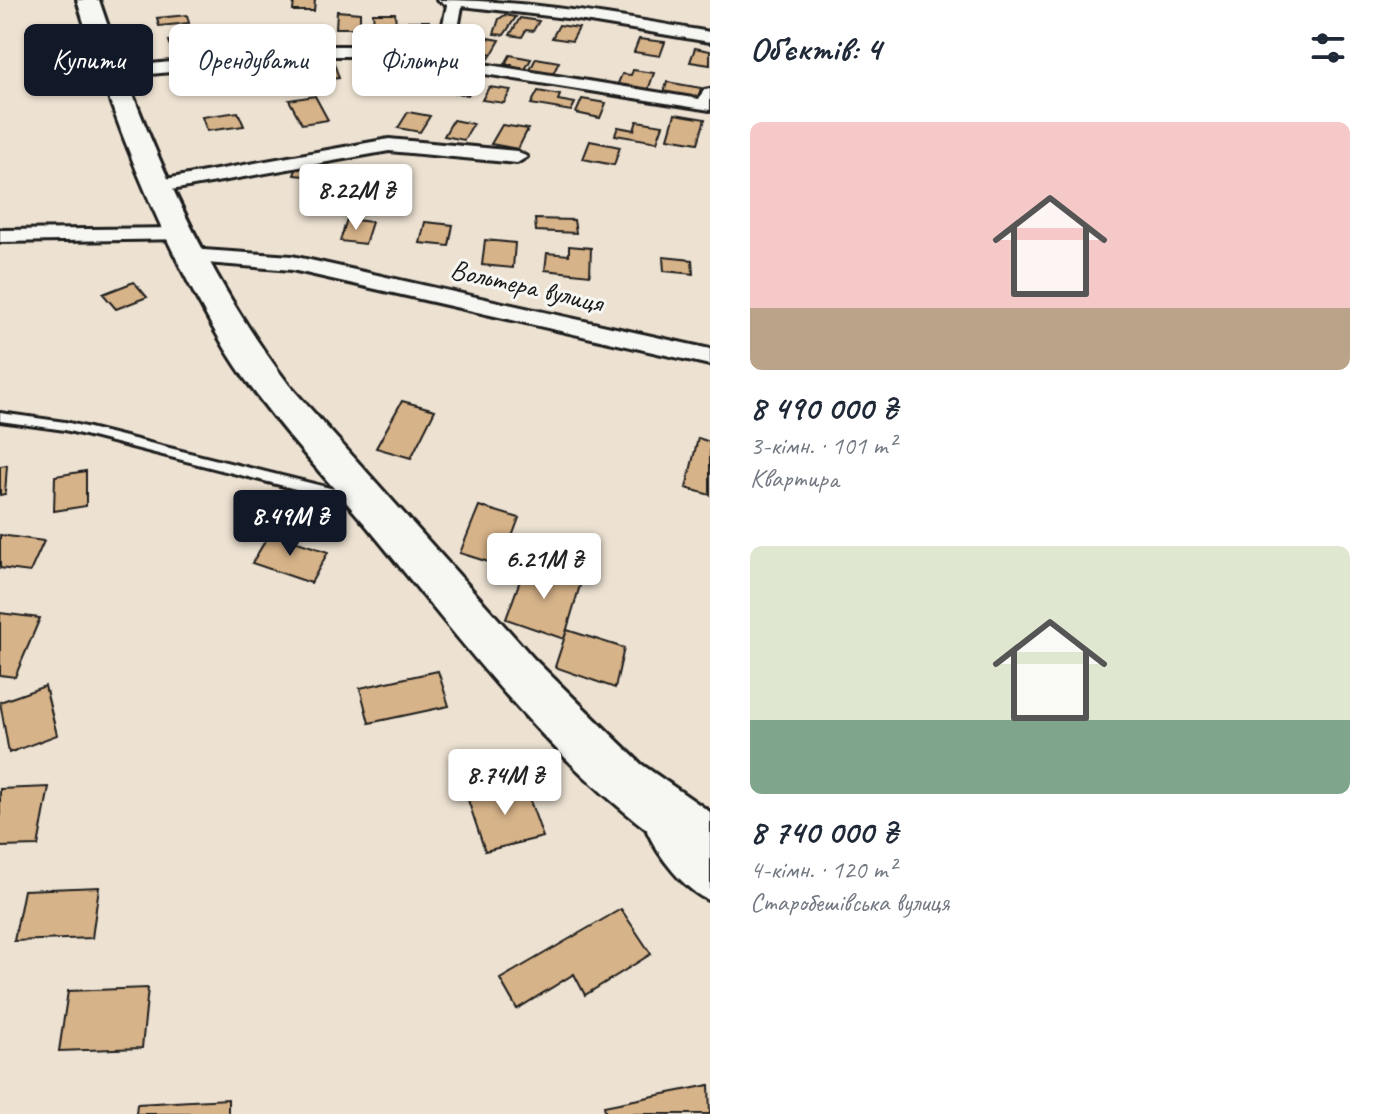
<!DOCTYPE html>
<html lang="uk">
<meta charset="utf-8">
<style>
body{margin:0;font-family:Caveat,sans-serif;background:#f2f2f3;color:#1f2937;height:100vh;display:flex;flex-direction:column;font-size:30px;white-space:nowrap}
*{box-sizing:border-box;margin:0}
p{font-size:26px;color:#747a83}
.icon{flex:none;width:44px;height:44px;fill:none;stroke:currentColor;stroke-width:2;stroke-linecap:round;stroke-linejoin:round}
.map{position:relative;flex:1;overflow:hidden}
.details{display:flex;flex-direction:column;background:#fff;width:680px}
.details>*{flex:none}
.guide{position:absolute;left:24px;top:24px;width:566px;height:72px;display:flex;gap:16px}
.price{position:absolute;translate:-50% -68px;padding:0 18px;border-radius:8px;background:#fff;color:#222;font-size:26px;line-height:52px;filter:drop-shadow(0 2px 4px #0008)}
.price::after{content:'';position:absolute;left:50%;top:48px;width:24px;height:18px;margin-left:-12px;background:inherit;clip-path:polygon(0 0,100% 0,50% 100%)}
.price.selected{background:#111827;color:#fff}
ul{padding:0;list-style:none}
li{display:grid;align-content:center;gap:16px;height:424px;padding:0 40px}
li span{display:grid;place-items:center;height:248px;border-radius:12px;color:#555}
li>.icon{margin-inline-start:auto}
span .icon{width:144px;height:144px;fill:#fffc;stroke-width:1}
li b{font-size:34px}
h2{display:flex;justify-content:space-between;align-items:center;height:96px;padding:0 40px;font-size:34px}
.chip{padding:0 28px;border-radius:12px;background:#fff;box-shadow:0 2px 6px #0004;font-size:28px;line-height:72px}
.chip.selected{background:#111827;color:#fff}
main{display:flex;flex:1;min-height:0}
.map>svg:first-child{display:block}
</style>
<main>
<div class="map">
<svg width="710" height="1114" viewBox="0 0 710 1114">
<rect width="100%" height="100%" fill="#ede2d2"/>
<filter id="ink" filterUnits="userSpaceOnUse"><feTurbulence type="fractalNoise" baseFrequency=".0125" numOctaves="2"/><feDisplacementMap in="SourceGraphic" scale="16" xChannelSelector="R" yChannelSelector="G"/><feConvolveMatrix kernelMatrix="1 2 1 2 8 2 1 2 1" color-interpolation-filters="sRGB"/></filter>
<g filter="url(#ink)">
<path fill="#d7b389" stroke="#1c1c1c" stroke-width="2" d="M294,0H315L314,11H293Z
M337,11L360,13V28H336Z
M373,13H395L396,24H374Z
M187,15L189,23L159,26L157,18Z
M505,15L516,17L504,35L494,34L499,19Z
M520,18L539,21L533,31L526,30L522,37L510,35Z
M408,21H429L431,35H409Z
M559,25L579,28L572,41L552,38Z
M206,36L210,47L173,52L169,41Z
M475,36L500,40L492,54L479,52L484,44L471,42Z
M639,39L665,42L660,56L634,52Z
M455,41L474,44L463,60L444,57Z
M695,48L710,51V65L690,62Z
M479,51L492,54L483,67L470,64Z
M510,55L531,59L523,73L509,70L512,65L505,64Z
M536,58L559,62L553,74L530,70Z
M334,63L339,78L318,80L312,65Z
M283,65L295,87L272,90L261,68Z
M633,70L654,73L647,93L616,88L622,74L631,75Z
M384,74L401,77L391,91L373,88Z
M449,76L477,81L468,95L440,90Z
M418,78L441,82L435,92L412,88Z
M667,82L701,88L697,102L663,97Z
M489,87L511,90L504,103L482,100Z
M538,91L560,95L558,100L575,103L571,111L531,104Z
M315,96L328,120L302,124L289,100Z
M582,99L606,103L600,118L576,113Z
M238,112L244,126L207,131L202,117Z
M408,112L430,116L420,132L398,128Z
M675,114L705,119L698,143L668,138Z
M453,120L473,124L464,140L444,136Z
M637,121L663,125L657,142L615,135L618,127L634,130Z
M502,125L528,129L518,149L491,144Z
M590,141L620,147L614,165L583,159Z
M298,165L328,168L325,178L294,175Z
M347,219L372,222L365,244L340,241Z
M535,219L574,220L576,233L536,231Z
M425,222L453,225L449,246L420,243Z
M485,240L515,243L513,268L482,265Z
M569,246L591,248L590,275L545,270L547,253L569,255Z
M663,257L692,260L693,274L664,271Z
M134,282L147,297L116,309L103,294Z
M402,401L435,410L411,458L376,448Z
M698,438L710,442V495L686,488Z
M7,465L5,494L0,495V466Z
M86,471V506L54,511L55,476Z
M479,506L519,518L501,566L460,553Z
M270,533L328,552L311,583L252,563Z
M0,535L44,541L30,572L0,568Z
M526,564L581,582L564,639L506,619Z
M0,613L40,618L15,677L0,675Z
M567,630L624,648L615,688L555,667Z
M438,671L449,706L369,723L360,688Z
M45,686L57,735L9,753L0,702Z
M524,784L543,837L485,851L467,797Z
M49,787L38,846L0,847V789Z
M99,887L92,938L14,941L24,890Z
M621,909L651,954L585,995L574,974L517,1009L500,979Z
M148,988L142,1048L59,1051L68,991Z
M709,1085L710,1114H606L604,1106Z
M228,1099V1114H136L137,1104Z"/>
<g fill="none" stroke-linecap="round" stroke-linejoin="round">
<defs>
<path id="service" d="M0,413L65,422L358,495L365,500L358,505L65,430L0,421Z"/>
<path id="minor" d="M437,0C530,0 619,17 710,32V42L566,18L462,6L458,29L440,57L699,99L704,90L710,89V110L371,56H329L111,78L102,73L111,68L329,46H371L425,55L442,29L447,5Z
M389,139L517,151L527,157L517,163L389,151L160,192L150,186L160,180Z
M180,228L188,229L191,234L188,239L0,242V230Z
M189,249L292,256L710,349V365L292,270L181,261L178,256L181,251Z
M666,812L679,818L710,853V901C685,891 658,856 647,831L653,818Z"/>
<path id="secondary" d="M77,0H99C144,135 202,271 289,385L534,659L641,764L710,812V870C687,861 669,846 649,831C540,749 456,634 370,530C321,472 266,415 226,350C161,242 113,121 77,0Z"/>
</defs>
<use href="#service" stroke="#1c1c1c" stroke-width="6"/>
<use href="#minor" stroke="#1c1c1c" stroke-width="6"/>
<use href="#secondary" stroke="#1c1c1c" stroke-width="6"/>
<use href="#service" fill="#f6f6f2" fill-rule="evenodd"/>
<use href="#minor" fill="#f6f6f2" fill-rule="evenodd"/>
<use href="#secondary" fill="#f6f6f2" fill-rule="evenodd"/>
</g>
</g>
<g text-anchor="middle" stroke-width="6" stroke-linejoin="round" paint-order="stroke">
<g font-size="28" fill="#1c1c1c" stroke="#f6f6f2">
<text transform="translate(527 285) rotate(13)" y="10">Вольтера вулиця</text>
</g>
</g>
</svg>
<b class="price" style="left:356px;top:232px">8.22M ₴</b>
<b class="price selected" style="left:290px;top:558px">8.49M ₴</b>
<b class="price" style="left:544px;top:601px">6.21M ₴</b>
<b class="price" style="left:505px;top:817px">8.74M ₴</b>
<div class="guide">
<a class="chip selected">Купити</a>
<a class="chip">Орендувати</a>
<a class="chip">Фільтри</a>
</div>
</div>
<section class="details">
<h2>Об’єктів: 4<svg class="icon" aria-label="filters" viewBox="0 0 24 24"><path d="M4 7h16M4 17h16"/><circle cx="9" cy="7" r="2"/><circle cx="15" cy="17" r="2"/></svg></h2>
<ul>
<li><span style="background:linear-gradient(#f6c9c9 75%,#b9a48a 0)"><svg class="icon" aria-label="home" viewBox="0 0 24 24"><path d="M3 11l9-7 9 7M6 9v11h12V9"/></svg></span><div><b>8 490 000 ₴</b><p>3-кімн. · 101 m²</p><p>Квартира</p></div></li>
<li><span style="background:linear-gradient(#dfe7d0 70%,#7fa58c 0)"><svg class="icon" aria-label="home" viewBox="0 0 24 24"><path d="M3 11l9-7 9 7M6 9v11h12V9"/></svg></span><div><b>8 740 000 ₴</b><p>4-кімн. · 120 m²</p><p>Старобешівська вулиця</p></div></li>
</ul>
</section>
</main>
